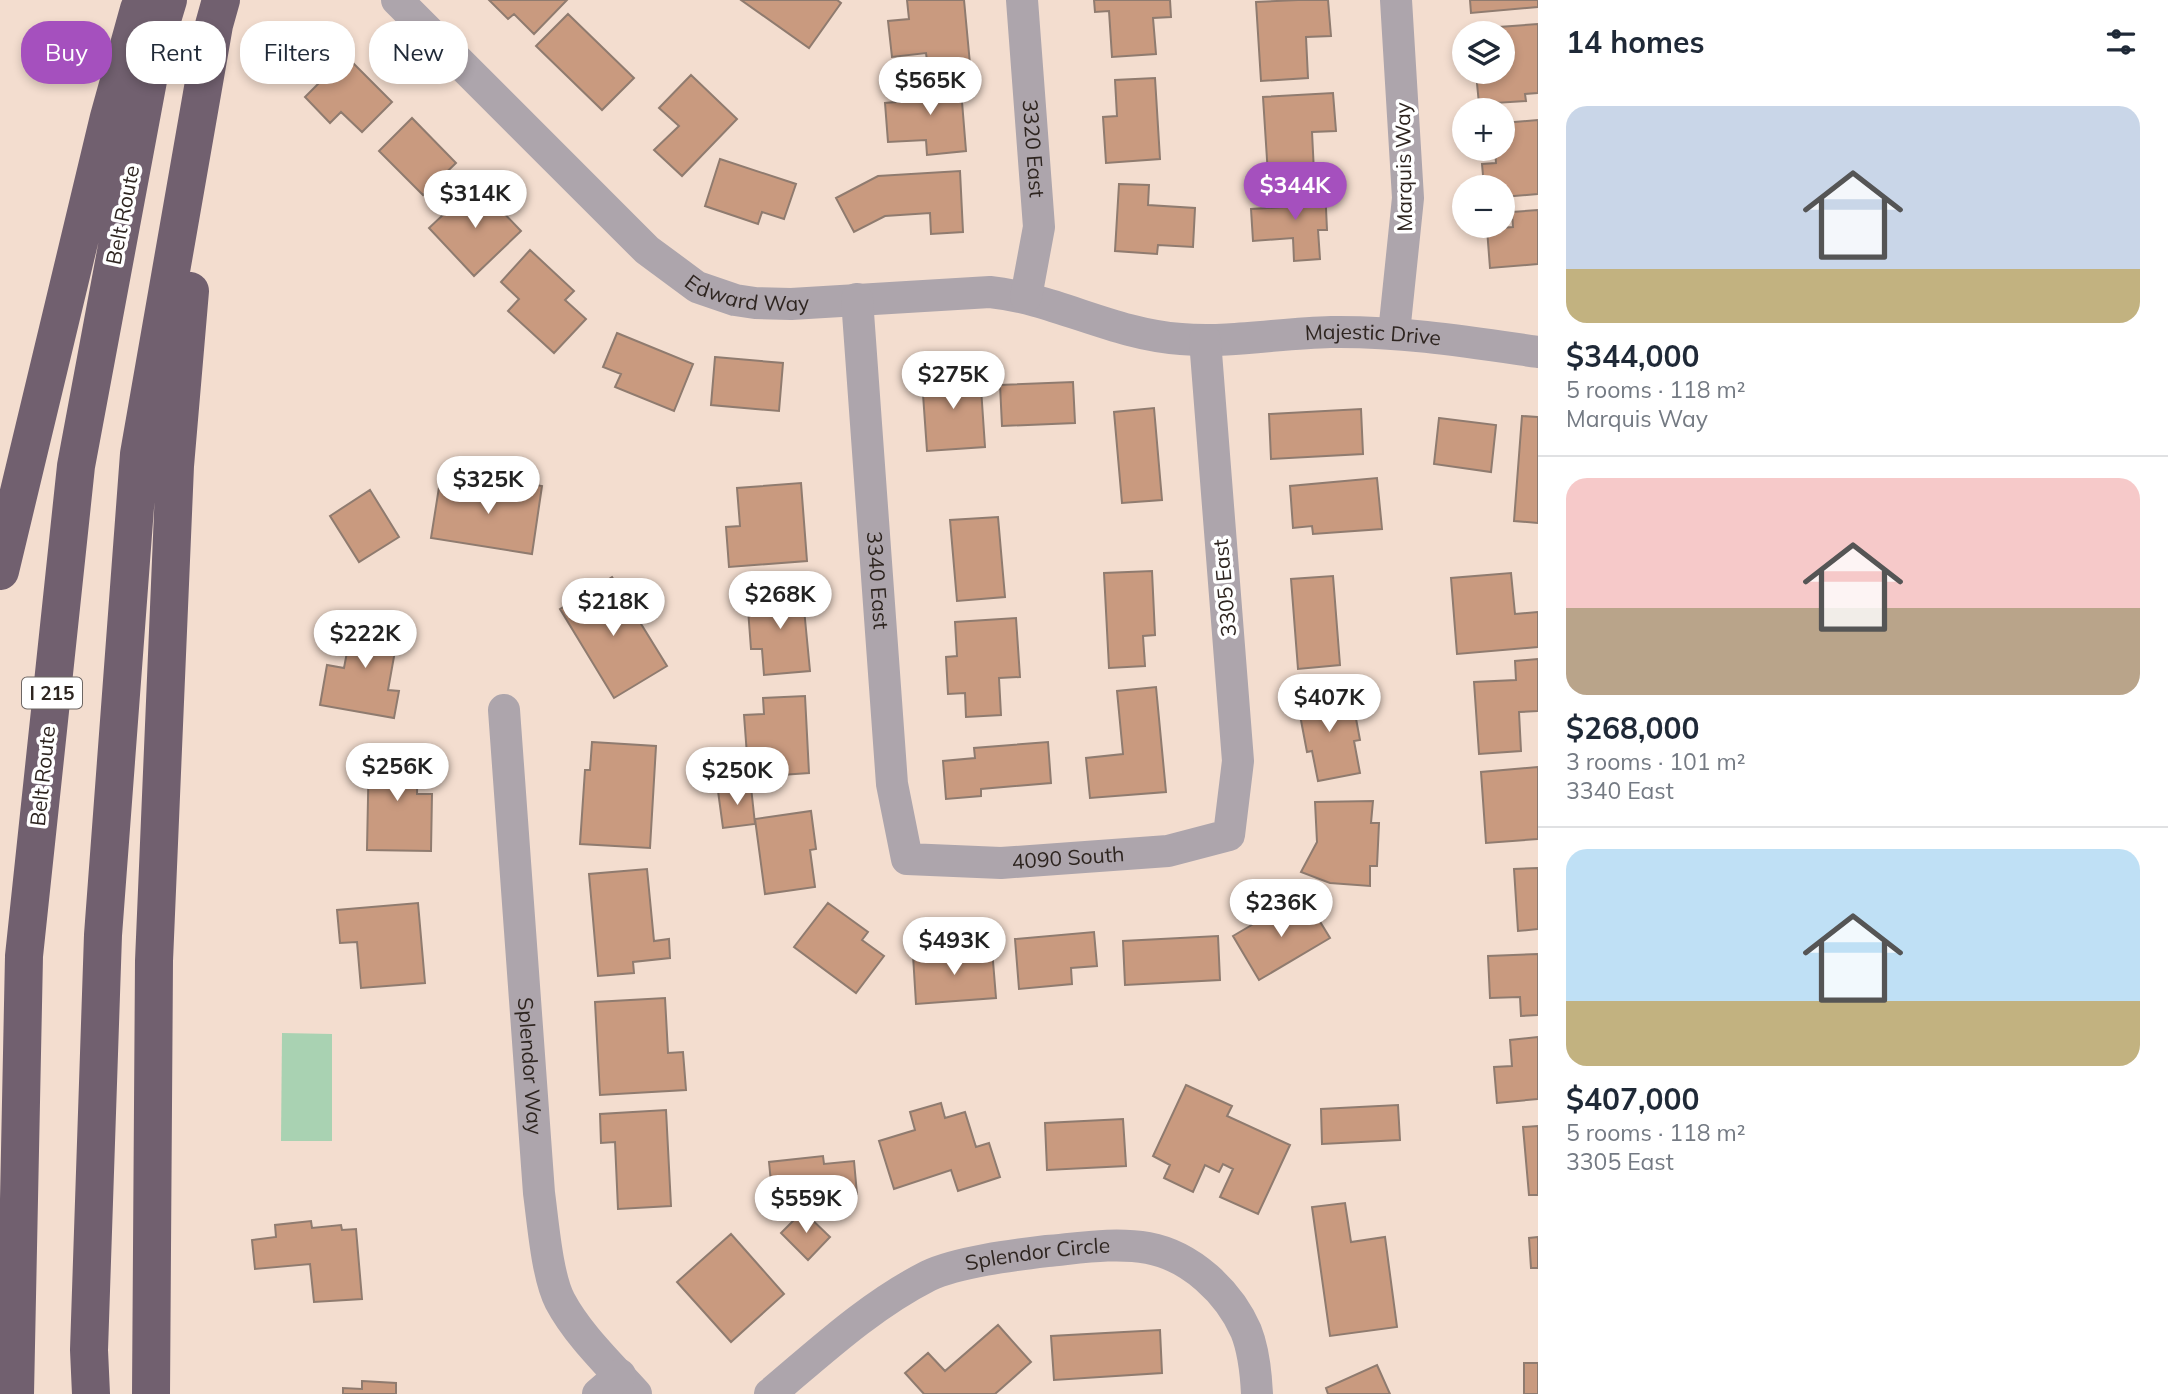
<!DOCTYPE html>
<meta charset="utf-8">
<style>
body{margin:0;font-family:Mulish,sans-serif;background:#f2f2f3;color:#1f2937;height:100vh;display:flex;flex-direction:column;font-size:26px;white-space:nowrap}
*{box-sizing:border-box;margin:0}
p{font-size:23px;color:#747a83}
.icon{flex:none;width:38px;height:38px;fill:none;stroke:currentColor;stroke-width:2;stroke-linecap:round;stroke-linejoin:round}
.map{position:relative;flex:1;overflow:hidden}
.side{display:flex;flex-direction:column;background:#fff;width:630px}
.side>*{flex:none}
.hud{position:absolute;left:21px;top:21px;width:665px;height:63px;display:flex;gap:14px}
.tools{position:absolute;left:1452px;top:21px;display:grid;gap:14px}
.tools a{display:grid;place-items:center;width:63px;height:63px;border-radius:50%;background:#fff;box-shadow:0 4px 10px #0003;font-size:35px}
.price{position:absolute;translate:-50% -60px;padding:0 16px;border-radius:24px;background:#fff;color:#222;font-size:23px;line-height:46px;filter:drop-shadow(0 2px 4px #0008)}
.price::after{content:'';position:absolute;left:50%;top:42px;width:21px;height:16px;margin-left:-10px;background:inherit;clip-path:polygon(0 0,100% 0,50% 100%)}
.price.selected{background:#a550be;color:#fff}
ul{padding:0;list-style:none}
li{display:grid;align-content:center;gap:14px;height:371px;padding:0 28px}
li+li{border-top:2px solid #e0e1e3}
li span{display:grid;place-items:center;height:217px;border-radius:21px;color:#555}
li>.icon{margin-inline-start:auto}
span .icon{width:126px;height:126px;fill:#fffc;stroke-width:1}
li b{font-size:30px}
h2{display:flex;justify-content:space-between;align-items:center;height:84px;padding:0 28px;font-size:30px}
.tag{padding:0 24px;border-radius:28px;background:#fff;box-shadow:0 4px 10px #0003;font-size:24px;line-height:63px}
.tag.selected{background:#a550be;color:#fff}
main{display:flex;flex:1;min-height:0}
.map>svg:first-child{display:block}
</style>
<main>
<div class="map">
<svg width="1538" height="1394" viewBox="0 0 1538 1394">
<rect width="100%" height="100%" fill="#f3ddcf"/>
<path fill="#a9d2b2" d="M282,1033L332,1034V1141H281Z"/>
<path fill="#c99a7f" stroke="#8f7b6f" stroke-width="2" d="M489,0H567L534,34L514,14L508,19Z
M741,0H837L841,3L809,48Z
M907,0H964L970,64L928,68L926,53L892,57L888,21L909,19Z
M1094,0H1170L1171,17L1153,18L1156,54L1112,57L1109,11L1095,12Z
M1298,0H1328L1331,36L1306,37L1308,78L1261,81L1256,2Z
M1470,0H1538V7L1471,13Z
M568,14L634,78L602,110L536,46Z
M1538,24V93L1525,94L1526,101L1479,104L1476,73L1503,72V33H1499V27Z
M346,56L392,102L362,132L341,112L330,123L305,97Z
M691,75L737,119L682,176L654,150L679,126L659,108Z
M960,77L966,151L927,155L926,140L888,142L885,103L919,100L918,80Z
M1155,78L1160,159L1106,163L1103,117L1117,116L1115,80Z
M1333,93L1336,131L1312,132L1314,172L1268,175L1263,97Z
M412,118L456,163L423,195L379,151Z
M1538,120V194L1503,197V187H1484L1482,164L1496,163L1495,149H1503V123Z
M720,159L796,184L784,219L762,212L758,224L705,206Z
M960,171L963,232L931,234L930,213L885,216L854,232L836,198L878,176Z
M476,184L521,231L474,276L429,228Z
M1119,184L1149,185L1148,205L1195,208L1193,247L1158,245L1157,254L1115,251Z
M1325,187L1327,230H1318L1320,259L1294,261L1293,238L1253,241L1251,209L1287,207L1286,189Z
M1538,210V264L1490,268L1487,229L1513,227L1512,212Z
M530,250L574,291L565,300L586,319L554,353L508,311L519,299L501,282Z
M617,333L693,364L674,411L615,387L621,374L603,367Z
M715,357L783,363L779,411L711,405Z
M970,366L972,389L981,388L985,447L927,451L923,394L930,393L929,368Z
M1073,382L1075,423L1002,426L1000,385Z
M1154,408L1162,500L1122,503L1114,412Z
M1361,409L1363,454L1271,459L1269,414Z
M1522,416L1538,417V523L1514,521Z
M1439,418L1496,425L1491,472L1434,464Z
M1377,478L1382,529L1313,534L1312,526L1293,528L1290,486Z
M504,480L542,486L532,554L431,538L440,481L502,491Z
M801,483L807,561L729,567L726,527L740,526L737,488Z
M370,490L399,537L359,562L330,516Z
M998,517L1005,597L957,601L950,520Z
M1152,571L1155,635L1143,636L1145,666L1109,668L1104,573Z
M1511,573L1515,614L1538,612V647L1457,654L1451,578Z
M1333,576L1340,665L1298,669L1291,579Z
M612,577L667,666L614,698L560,609Z
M802,588L810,671L764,675L762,649H751L748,609L757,608L756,592Z
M354,615L400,623L388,690L399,691L394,718L320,705L327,665L344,668Z
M1016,618L1020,677L999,678L1001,715L966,717L965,693L948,694L946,657L957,656L955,622Z
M1538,659V711L1519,712L1521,751L1479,754L1474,682L1516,680L1515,661Z
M1156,687L1166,792L1090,798L1086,758L1123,754L1117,691Z
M1331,687L1336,711L1354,708L1360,740L1354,741L1360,773L1318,781L1312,751L1307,752L1296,694Z
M805,696L809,773L767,776L766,754L747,755L744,715L764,714L763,698Z
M592,742L656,746L650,848L580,844L585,770H590Z
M1048,742L1051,783L981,789V796L946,799L943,761L975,758L974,748Z
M369,748L418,749L417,794H432L431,851L367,850Z
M1538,767V839L1486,843L1481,772Z
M751,787L755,824L723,828L718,791Z
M1373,801L1371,823H1379L1377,866H1370V886L1330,883L1301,872L1317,842L1315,802Z
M811,811L816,849L810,850L815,887L765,894L755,819Z
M1538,868V929L1518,931L1514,869Z
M647,869L654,941L669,939L670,958L633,962L634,973L598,976L589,874Z
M1308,902L1330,938L1259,980L1233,936L1262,919Z
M418,903L425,983L361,988L357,942L340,943L337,910Z
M828,903L868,932L862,940L884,956L856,993L794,947Z
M1094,932L1097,966L1071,968L1072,984L1019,989L1015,939Z
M1218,936L1220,980L1125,985L1123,941Z
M992,949L996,998L916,1004L913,955Z
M1538,954V1015L1521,1016L1520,997L1490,998L1488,956Z
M665,998L668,1053L683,1052L686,1090L600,1095L595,1002Z
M1538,1037V1099L1497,1103L1494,1067L1512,1066L1510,1040Z
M1186,1085L1232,1106L1227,1116L1290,1145L1258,1214L1220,1197L1233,1169L1223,1164L1219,1172L1205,1165L1193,1192L1164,1178L1170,1165L1153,1156Z
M941,1103L945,1118L965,1112L976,1147L989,1143L1000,1177L958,1191L951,1170L894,1189L879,1141L915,1130L910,1112Z
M1398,1105L1400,1140L1322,1144L1321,1109Z
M666,1110L671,1206L618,1209L615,1142L601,1143L600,1114Z
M1123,1119L1126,1166L1047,1170L1045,1123Z
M1538,1126V1195H1529L1523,1127Z
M823,1156L824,1164L854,1161L857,1194L773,1203L769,1162Z
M1345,1203L1351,1242L1385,1237L1397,1327L1330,1336L1312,1207Z
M803,1211L830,1237L808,1260L781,1233Z
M311,1221L312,1228L341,1225L342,1230L356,1229L362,1299L314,1302L310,1264L255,1269L252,1240L276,1237L275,1225Z
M731,1234L784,1294L731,1342L677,1282Z
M1538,1237V1268H1531L1529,1238Z
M998,1325L1031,1362L995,1394H924L905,1373L928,1353L945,1371Z
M1160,1330L1162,1373L1054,1380L1051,1336Z
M1524,1363H1538V1394H1524Z
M1377,1365L1390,1394H1328L1326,1388Z
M362,1381L396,1383V1394H343V1388L362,1389Z"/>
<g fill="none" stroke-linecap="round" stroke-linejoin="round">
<g stroke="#ada5ac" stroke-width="32">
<path id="s1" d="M397,0L647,250L697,287L735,300L755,303L791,304L990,292C1056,299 1112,334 1181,339C1231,343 1281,333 1331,332C1401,331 1469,342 1538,352"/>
<path id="s2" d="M1022,0L1039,227L1026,297"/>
<path id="s3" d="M857,299L892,784L907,859L1001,863L1168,851L1229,835L1238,761L1205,340"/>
<path d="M1394,333L1408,198L1396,0"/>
<path id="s4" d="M504,710L539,1193C543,1222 547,1276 560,1301C578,1335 610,1365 636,1394"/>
<path d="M598,1394L620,1375"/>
<path id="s5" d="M770,1394C820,1352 869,1306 928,1276C957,1262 1014,1255 1047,1251C1080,1248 1115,1242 1148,1248C1191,1256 1229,1292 1246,1331C1254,1351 1256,1373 1257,1394"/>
</g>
<path stroke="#71606f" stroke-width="38" d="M0,571L109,117L139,9
M15,1394L24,956L76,466L155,43L168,0
M91,1394L89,1350L103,935L139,454L214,25L221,0
M151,1394L154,961L175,466L190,291"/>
</g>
<g text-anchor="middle" stroke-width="7" stroke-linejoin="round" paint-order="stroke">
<rect fill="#fff" stroke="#6d6663" stroke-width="2" x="22" y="677.5" width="60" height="31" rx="5"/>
<g font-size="19" font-weight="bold" fill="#2e2520">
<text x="52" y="700">I 215</text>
</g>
<g font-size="21" fill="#2e2520" stroke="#fff">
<text dy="7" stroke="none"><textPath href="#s2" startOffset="149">3320 East</textPath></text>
<text transform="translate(1404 167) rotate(-91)" y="7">Marquis Way</text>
<text transform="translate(123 215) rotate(-79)" y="7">Belt Route</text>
<text dy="7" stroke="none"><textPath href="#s1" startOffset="467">Edward Way</textPath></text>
<text dy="7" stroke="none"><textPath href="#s1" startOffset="1101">Majestic Drive</textPath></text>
<text dy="7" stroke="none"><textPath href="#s3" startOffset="282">3340 East</textPath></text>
<text transform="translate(1225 588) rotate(-95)" y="7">3305 East</text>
<text transform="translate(43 776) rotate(-84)" y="7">Belt Route</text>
<text dy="7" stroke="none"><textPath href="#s3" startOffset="724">4090 South</textPath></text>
<text dy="7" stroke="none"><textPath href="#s4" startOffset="357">Splendor Way</textPath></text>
<text dy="7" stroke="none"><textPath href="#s5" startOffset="310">Splendor Circle</textPath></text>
</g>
</g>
</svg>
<div class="tools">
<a><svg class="icon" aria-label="layers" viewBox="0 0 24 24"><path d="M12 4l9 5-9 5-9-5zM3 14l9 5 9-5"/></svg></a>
<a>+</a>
<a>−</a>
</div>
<b class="price" style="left:930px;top:117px">$565K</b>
<b class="price selected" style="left:1295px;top:222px">$344K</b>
<b class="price" style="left:475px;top:230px">$314K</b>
<b class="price" style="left:953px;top:411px">$275K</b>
<b class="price" style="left:488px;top:516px">$325K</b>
<b class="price" style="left:780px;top:631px">$268K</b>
<b class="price" style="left:613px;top:638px">$218K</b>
<b class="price" style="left:365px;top:670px">$222K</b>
<b class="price" style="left:1329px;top:734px">$407K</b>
<b class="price" style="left:397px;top:803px">$256K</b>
<b class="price" style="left:737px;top:807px">$250K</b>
<b class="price" style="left:1281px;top:939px">$236K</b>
<b class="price" style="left:954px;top:977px">$493K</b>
<b class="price" style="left:806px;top:1235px">$559K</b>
<div class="hud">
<a class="tag selected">Buy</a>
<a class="tag">Rent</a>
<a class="tag">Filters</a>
<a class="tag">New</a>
</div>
</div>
<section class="side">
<h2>14 homes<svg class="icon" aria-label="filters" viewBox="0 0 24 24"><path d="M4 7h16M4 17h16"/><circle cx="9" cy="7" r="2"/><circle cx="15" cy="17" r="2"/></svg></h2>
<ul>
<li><span style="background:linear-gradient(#c9d6e8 75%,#c2b280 0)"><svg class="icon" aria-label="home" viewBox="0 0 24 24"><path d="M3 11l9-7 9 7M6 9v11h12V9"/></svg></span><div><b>$344,000</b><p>5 rooms · 118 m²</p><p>Marquis Way</p></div></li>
<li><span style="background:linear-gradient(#f6c9c9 60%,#b9a48a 0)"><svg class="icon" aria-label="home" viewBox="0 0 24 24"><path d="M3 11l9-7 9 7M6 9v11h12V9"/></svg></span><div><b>$268,000</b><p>3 rooms · 101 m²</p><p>3340 East</p></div></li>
<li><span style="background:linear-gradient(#bfe0f5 70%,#c2b280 0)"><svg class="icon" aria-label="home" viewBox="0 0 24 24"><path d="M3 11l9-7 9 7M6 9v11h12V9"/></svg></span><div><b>$407,000</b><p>5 rooms · 118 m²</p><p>3305 East</p></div></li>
</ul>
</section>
</main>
